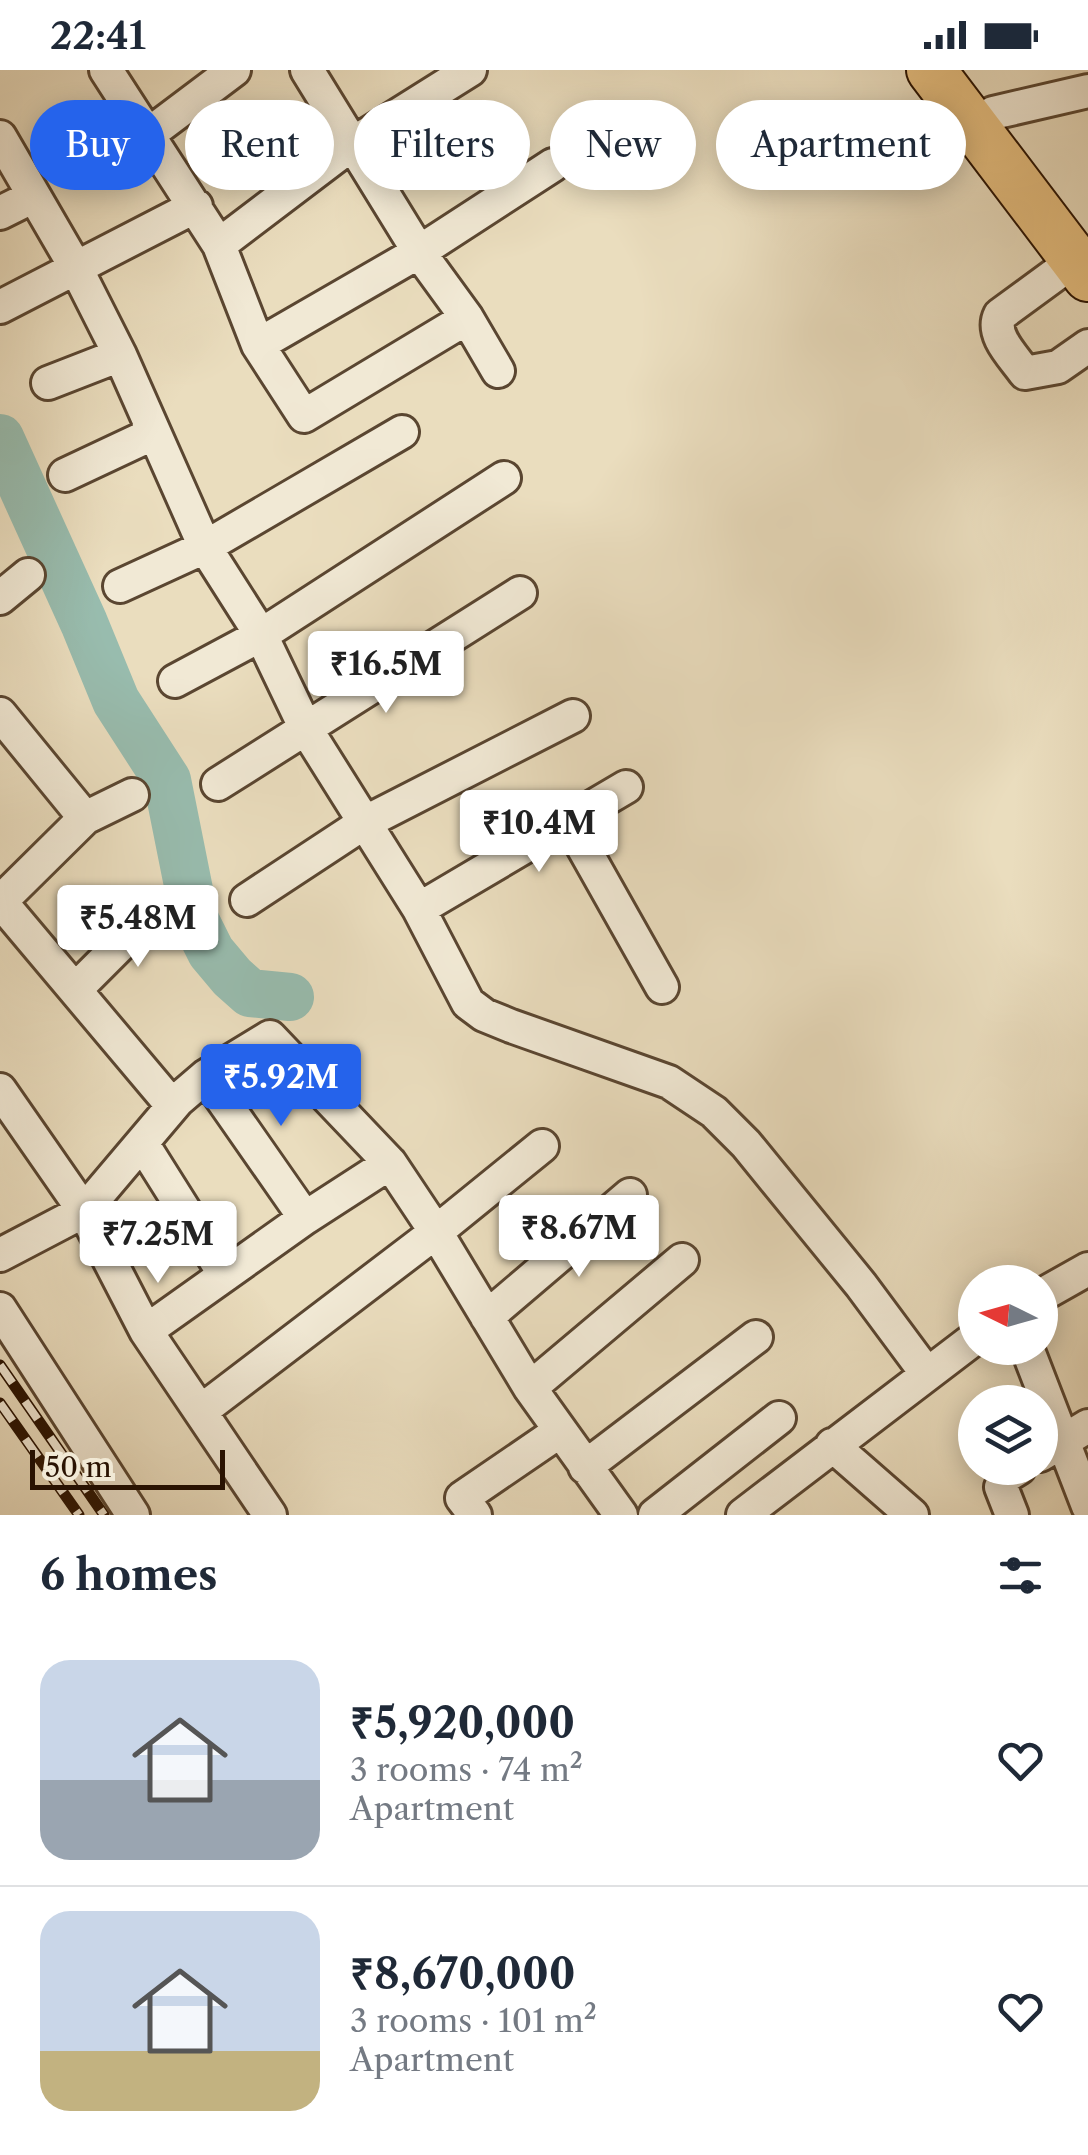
<!DOCTYPE html>
<meta charset="utf-8">
<style>
body{margin:0;font-family:"Libre Caslon Text",serif;background:#f2f2f3;color:#1f2937;height:100vh;display:flex;flex-direction:column;font-size:38px;white-space:nowrap}
*{box-sizing:border-box;margin:0}
p{font-size:32px;color:#747a83}
.icon{flex:none;width:55px;height:55px;fill:none;stroke:currentColor;stroke-width:2;stroke-linecap:round;stroke-linejoin:round}
.map{position:relative;height:1445px;overflow:hidden}
.details{display:flex;flex-direction:column;background:#fff;flex:1}
.details>*{flex:none}
.guide{position:absolute;left:30px;top:30px;width:1030px;height:90px;display:flex;gap:20px}
.needle{width:65px;rotate:275deg}
.buttons{position:absolute;left:958px;top:1195px;display:grid;gap:20px}
.buttons a{display:grid;place-items:center;width:100px;height:100px;border-radius:50%;background:#fff;box-shadow:0 5px 25px #0003;font-size:50px}
.scale{position:absolute;left:30px;bottom:25px;width:195px;box-sizing:border-box;padding-left:10px;border:5px solid #2a1302;border-top:0;font-size:28px;line-height:35px;white-space:nowrap;color:#2a1302;-webkit-text-stroke:8px #f1e9d5;paint-order:stroke}
.price{position:absolute;translate:-50% -85px;padding:0 22px;border-radius:10px;background:#fff;color:#222;font-size:32px;line-height:65px;filter:drop-shadow(0 2px 5px #0008)}
.price::after{content:'';position:absolute;left:50%;top:60px;width:30px;height:22px;margin-left:-15px;background:inherit;clip-path:polygon(0 0,100% 0,50% 100%)}
.price.current{background:#2563eb;color:#fff}
ul{padding:0;list-style:none}
li{display:flex;align-items:center;gap:30px;height:250px;padding:0 40px}
li+li{border-top:2px solid #e0e1e3}
li span{display:grid;place-items:center;flex:none;width:280px;height:200px;border-radius:30px;color:#555}
li>.icon{margin-inline-start:auto}
span .icon{width:120px;height:120px;fill:#fffc;stroke-width:1}
li b{font-size:42px}
h2{display:flex;justify-content:space-between;align-items:center;height:120px;padding:0 40px;font-size:42px}
.chip{padding:0 35px;border-radius:45px;background:#fff;box-shadow:0 5px 25px #0003;font-size:35px;line-height:90px}
.chip.current{background:#2563eb;color:#fff}
.status{display:flex;justify-content:space-between;align-items:center;height:70px;padding:0 50px;background:#fff;direction:ltr}
.status svg{height:28px;fill:currentColor}
.map>svg:first-child{display:block}
</style>
<div class="status"><b>22:41</b><svg viewBox="0 0 49 12"><path d="M0 12V9h3v3zM5 12V6h3v6zM10 12V3h3v9zM15 12V0h3v12zM26 1h20v11H26zM47 4h2v5h-2z"/></svg></div>
<div class="map">
<svg width="1088" height="1445" viewBox="0 0 1088 1445">
<rect width="100%" height="100%" fill="#eaddbe"/>
<filter id="stains"><feTurbulence type="fractalNoise" baseFrequency=".002" numOctaves="4"/><feColorMatrix values="0 0 0 0 .2 0 0 0 0 .09 0 0 0 0 .02 0 0 0 .5 -.17"/></filter>
<radialGradient id="worn" r=".72"><stop offset=".6" stop-color="#630" stop-opacity="0"/><stop offset="1" stop-color="#630" stop-opacity=".3"/></radialGradient>
<g fill="none" stroke-linecap="round" stroke-linejoin="round">
<path stroke="#98bcae" stroke-width="48" d="M0,368L84,553L116,631L167,710L195,850L211,882L232,907L250,923L290,927"/>
<defs>
<path id="minor" d="M106,0L219,175L258,275L304,346L467,248
M307,0L419,182L467,248L498,301
M993,43L1088,21
M149,64L234,0
M0,67L76,198L120,285L205,477L261,565L306,659L419,839L468,933L484,945L511,956L669,1012L714,1042L746,1074L861,1215L927,1304
M0,143L34,126
M219,175L352,74L470,0
M1075,190L1000,245C990,265 1014,287 1025,303L1058,297L1088,276
M0,237L196,136
M258,275L419,182L553,95
M48,313L120,285
M65,405L148,366L149,352
M120,516L205,477L402,362
M0,528L28,505
M175,611L261,565L504,408
M0,644L85,748
M218,714L520,523
M569,752L662,917
M247,830L364,753L573,646
M0,831L165,1027L178,1030L206,1006L270,967L390,1093L436,1162L530,1318L621,1445
M0,832L85,748L132,725
M419,839L626,717
M75,920L139,856L169,839
M206,1006L305,1148
M0,1020L84,1141L146,1261L270,1445
M142,1073L225,1205
M0,1185L84,1141L178,1030
M1040,1226L1088,1199
M0,1239L133,1445
M487,1247L630,1125
M146,1261L305,1148L390,1093
M1027,1278L1088,1436
M530,1318L682,1190
M201,1341L436,1162L542,1076
M832,1375L912,1445
M1040,1385L1088,1356
M585,1397L756,1267
M475,1445L462,1428L560,1361
M655,1445L779,1348
M743,1445L975,1268
M1012,1445L1001,1417L1006,1406L1019,1398"/>
<path id="highway" d="M931,0L1088,207"/>
</defs>
<use href="#minor" stroke="#5a4631" stroke-width="38"/>
<use href="#highway" stroke="#2a1302" stroke-width="52"/>
<use href="#minor" stroke="#f1e9d5" stroke-width="32"/>
<use href="#highway" stroke="#e5be7f" stroke-width="48"/>
<defs>
<path id="rail" d="M0,1295L104,1445
M0,1333L79,1445"/>
</defs>
<use href="#rail" stroke="#2a1302" stroke-width="11"/>
<use href="#rail" stroke="#f1e9d5" stroke-width="8" stroke-dasharray="22" stroke-linecap="butt"/>
</g>
<rect width="100%" height="100%" filter="url(#stains)"/>
<rect width="100%" height="100%" fill="url(#worn)"/>
</svg>
<div class="buttons">
<a><svg class="needle" viewBox="-14 -14 28 28"><path d="M0-13l5 13h-10z" fill="#e53935"/><path d="M0 13l5-13h-10z" fill="#747a83"/></svg></a>
<a><svg class="icon" aria-label="layers" viewBox="0 0 24 24"><path d="M12 4l9 5-9 5-9-5zM3 14l9 5 9-5"/></svg></a>
</div>
<div class="scale">50 m</div>
<b class="price" style="left:386px;top:646px">₹16.5M</b>
<b class="price" style="left:539px;top:805px">₹10.4M</b>
<b class="price" style="left:138px;top:900px">₹5.48M</b>
<b class="price current" style="left:281px;top:1059px">₹5.92M</b>
<b class="price" style="left:579px;top:1210px">₹8.67M</b>
<b class="price" style="left:158px;top:1216px">₹7.25M</b>
<div class="guide">
<a class="chip current">Buy</a>
<a class="chip">Rent</a>
<a class="chip">Filters</a>
<a class="chip">New</a>
<a class="chip">Apartment</a>
</div>
</div>
<section class="details">
<h2>6 homes<svg class="icon" aria-label="filters" viewBox="0 0 24 24"><path d="M4 7h16M4 17h16"/><circle cx="9" cy="7" r="2"/><circle cx="15" cy="17" r="2"/></svg></h2>
<ul>
<li><span style="background:linear-gradient(#c9d6e8 60%,#9aa5b1 0)"><svg class="icon" aria-label="home" viewBox="0 0 24 24"><path d="M3 11l9-7 9 7M6 9v11h12V9"/></svg></span><div><b>₹5,920,000</b><p>3 rooms · 74 m²</p><p>Apartment</p></div><svg class="icon" aria-label="heart" viewBox="0 0 24 24"><path d="M12 20l-8-8c-3-5 5-10 8-4 3-6 11-1 8 4z"/></svg></li>
<li><span style="background:linear-gradient(#c9d6e8 70%,#c2b280 0)"><svg class="icon" aria-label="home" viewBox="0 0 24 24"><path d="M3 11l9-7 9 7M6 9v11h12V9"/></svg></span><div><b>₹8,670,000</b><p>3 rooms · 101 m²</p><p>Apartment</p></div><svg class="icon" aria-label="heart" viewBox="0 0 24 24"><path d="M12 20l-8-8c-3-5 5-10 8-4 3-6 11-1 8 4z"/></svg></li>
</ul>
</section>
